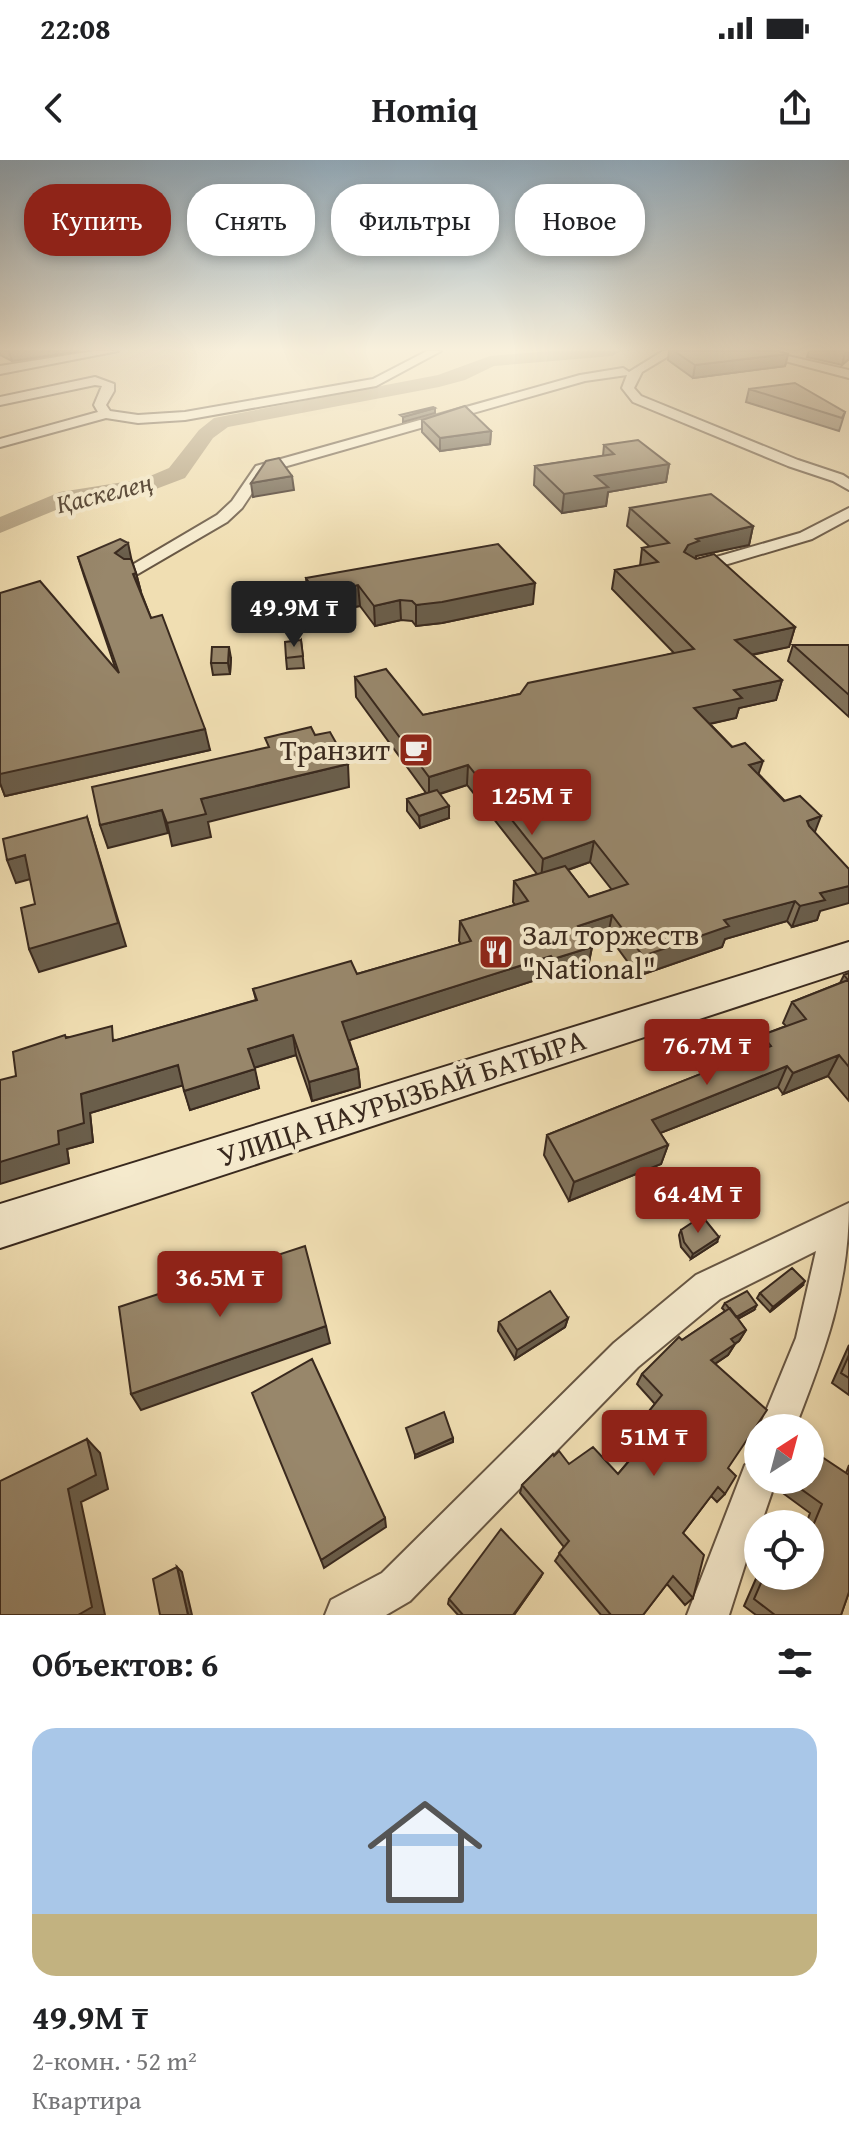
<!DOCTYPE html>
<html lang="ru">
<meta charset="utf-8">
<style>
body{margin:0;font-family:"Gentium Book Plus",serif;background:#f2f2f2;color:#202124;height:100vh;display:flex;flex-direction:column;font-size:30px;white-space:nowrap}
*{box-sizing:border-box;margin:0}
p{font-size:26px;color:#757577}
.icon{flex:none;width:44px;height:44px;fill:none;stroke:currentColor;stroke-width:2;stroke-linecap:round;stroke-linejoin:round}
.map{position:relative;height:1455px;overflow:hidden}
.side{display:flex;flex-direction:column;background:#fff;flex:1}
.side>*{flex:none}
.guide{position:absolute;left:24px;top:24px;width:802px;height:72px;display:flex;gap:16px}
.needle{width:52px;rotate:36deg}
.buttons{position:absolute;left:744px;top:1254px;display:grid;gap:16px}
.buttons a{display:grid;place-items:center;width:80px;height:80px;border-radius:50%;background:#fff;box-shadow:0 4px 12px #0003;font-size:40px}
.price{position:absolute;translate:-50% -68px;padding:0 18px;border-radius:8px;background:#8f2418;color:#fff;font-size:26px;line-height:52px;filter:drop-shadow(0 2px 4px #0008)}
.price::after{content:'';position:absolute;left:50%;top:48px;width:24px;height:18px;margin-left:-12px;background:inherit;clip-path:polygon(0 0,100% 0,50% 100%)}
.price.selected{background:#222;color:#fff}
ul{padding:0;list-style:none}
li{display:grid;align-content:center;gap:16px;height:424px;padding:0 32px}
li+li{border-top:2px solid #e0e0e0}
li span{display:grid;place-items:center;height:248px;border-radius:24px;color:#555}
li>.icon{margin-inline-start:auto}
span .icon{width:144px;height:144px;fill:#fffc;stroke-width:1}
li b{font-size:34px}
h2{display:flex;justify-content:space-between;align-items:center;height:96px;padding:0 32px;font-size:34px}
.chip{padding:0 28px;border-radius:32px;background:#fff;box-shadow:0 4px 12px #0003;font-size:28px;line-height:72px}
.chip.selected{background:#8f2418;color:#fff}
.status{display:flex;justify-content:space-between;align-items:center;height:56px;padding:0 40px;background:#fff;direction:ltr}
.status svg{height:22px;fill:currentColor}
header{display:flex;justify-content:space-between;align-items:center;height:104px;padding:0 32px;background:#fff;font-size:36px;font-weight:800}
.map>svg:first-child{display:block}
</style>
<div class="status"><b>22:08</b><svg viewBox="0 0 49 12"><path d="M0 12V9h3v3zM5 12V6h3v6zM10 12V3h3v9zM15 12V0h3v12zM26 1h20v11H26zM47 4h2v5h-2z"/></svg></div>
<header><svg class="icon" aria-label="back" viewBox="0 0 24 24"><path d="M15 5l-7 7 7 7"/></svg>Homiq<svg class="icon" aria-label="share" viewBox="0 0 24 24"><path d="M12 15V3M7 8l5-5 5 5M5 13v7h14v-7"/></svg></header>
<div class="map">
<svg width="849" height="1455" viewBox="0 0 849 1455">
<rect width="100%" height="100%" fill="#f0deb2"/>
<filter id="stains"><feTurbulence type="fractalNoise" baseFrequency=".0025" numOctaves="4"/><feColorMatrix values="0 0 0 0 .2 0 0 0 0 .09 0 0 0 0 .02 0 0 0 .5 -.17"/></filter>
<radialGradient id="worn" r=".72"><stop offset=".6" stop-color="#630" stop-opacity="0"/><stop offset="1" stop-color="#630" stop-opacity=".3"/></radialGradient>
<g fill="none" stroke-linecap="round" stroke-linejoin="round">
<path fill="#b2a080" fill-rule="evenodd" d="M550,191H621L612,196L494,206L465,220L439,227L228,267L213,278L185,318L148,332L73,343L0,373V357L60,332L143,319L169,308L199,270L214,258L438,215L490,196Z"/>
<defs>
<path id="street" d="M94,191H118L0,214V206Z
M427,191H441L376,226L185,260L138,263L106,258L0,287V279L98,252L94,245L102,226L95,225L0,245V237L95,217L114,224V231L106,245L110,251L138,255L185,252L373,219Z
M663,191H677L642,212L634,228L641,236L798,300L843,315L849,319V330L833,321L788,306L633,242L622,228L627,215L585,221L266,312L242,348L227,362L136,415L130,416L122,411L217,355L232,341L256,306L580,215L623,208L629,212Z
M747,191H766L849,210V218Z
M849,348V359L812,379L691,415L683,410L685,406L800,373Z
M849,1043C849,1127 825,1191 795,1268H759L796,1178L816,1091L720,1139L638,1207L410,1441L386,1455H325L331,1440L382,1413L614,1183L696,1115Z
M758,1299V1320H776L761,1364H758L729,1455H687L745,1305Z"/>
<path id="secondary" d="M849,782V810L0,1088V1044Z"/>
</defs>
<use href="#street" stroke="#675643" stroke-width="4"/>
<use href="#secondary" stroke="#39291e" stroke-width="4"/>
<use href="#street" fill="#f5eacd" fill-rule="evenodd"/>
<use href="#secondary" fill="#f5eacd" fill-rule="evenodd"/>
</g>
<path fill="#83745c" stroke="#39291e" stroke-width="2" fill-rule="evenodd" d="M0,191H80L12,201L0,195Z
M669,191H778L788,194L785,206L693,218L668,200Z
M809,191H849V199L842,205L807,197Z
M749,229L845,252L841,265L839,271L746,242Z
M422,260L491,271L490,284L440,291L422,272Z
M604,285L669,304L666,322L608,332L606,346L562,353L534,325L535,306L603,296Z
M630,348L753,366L749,385L696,396V399L795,467L789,487L752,495L782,520L776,540L739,548L736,558L710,564L815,672L820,751L817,760L792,767L787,761L725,779L722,787L638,816L608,775L588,782L592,787L588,807L550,819L548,816L349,880L358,908L360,927L312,941L296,895L254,908L259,928L190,950L183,925L90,953L93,982L67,989L69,1003L16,916L66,877L117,880L256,840L253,829L357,814L461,784L459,781L460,761L515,745L513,742L514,721L537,714L467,625L440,634L449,658L420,668L407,651V639L426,633L356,537L355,517L423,555L520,534L674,493L612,429L615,410L640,406L642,388L650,387L627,366ZM590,702L612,730L589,737L568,710Z
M78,397L132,401L136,413L141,432L151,458L210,590L5,636L0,623V433L116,510L84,416Z
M306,418L533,444L442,463L416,466L412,461L401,460L375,466L360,446L318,454L308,439Z
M301,480L304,508L287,509L286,498Z
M793,485H849V557L788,501Z
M231,498L230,514L213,515L211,503Z
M849,813V941L828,916L783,934L778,927L660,973L668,985L661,1004L569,1041L544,995L547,975L754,893L762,875L786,866L783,863L792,842L840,823L844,815Z
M681,1070L717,1082L691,1099L681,1087L679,1075Z
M802,1126L770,1152L757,1138L760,1133Z
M725,1143L754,1150L738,1159L746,1170L739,1181L735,1184L728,1195L715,1204L728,1308L725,1334L717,1342L711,1336L683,1373L693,1438L685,1445L667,1424L643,1455H601L555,1401L564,1387L520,1333L522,1325L554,1296L569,1304L618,1314L651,1275L640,1266L645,1256L655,1244L637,1224L642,1214L682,1180L725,1151L722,1148Z
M568,1158L565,1167L515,1199L498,1171L499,1162Z
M849,1185V1235L832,1223Z
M849,1305V1432L841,1455H756L744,1446L758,1414V1416H781L784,1419L785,1416H810V1364H806L810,1353L784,1334L789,1320H810L846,1313Z
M540,1418L514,1455H458L448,1444L449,1439Z"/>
<path fill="#6a5e4b" stroke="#39291e" stroke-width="2" d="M9,191H80L12,201Z
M848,191L849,199L842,205L845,193Z
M788,194L785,206L693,218L695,205Z
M435,248V253L403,262V257Z
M491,271L490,284L440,291V278Z
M669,304L666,322L608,332L606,346L562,353L564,334L595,316Z
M292,316L294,330L253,337L251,323Z
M753,366L749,385L696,396L695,400L684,392L688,385L696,379Z
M128,383L132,402L119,412L115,393Z
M136,413L141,432L133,414Z
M535,423L533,444L442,463L416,466V445Z
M358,425L360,446L318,454L316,434Z
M400,440L401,460L375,466L374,446Z
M795,467L789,487L730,499L735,480Z
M229,487L231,498L230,514L228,503Z
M782,520L776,540L739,548L736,558L690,568L694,548L734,530Z
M205,569L210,590L5,636L0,623V610Z
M763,601L756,621L749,605Z
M348,604L349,627L208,662L211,677L172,686L167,663L201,639Z
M468,605L467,625L429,637V617Z
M449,646V658L420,668L419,656Z
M162,650L168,673L108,688L100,665Z
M821,656L813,677L807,661Z
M87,657L126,786L39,812L29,789Z
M594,681L590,702L541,719L543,699Z
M25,695L34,718L16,723L7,700Z
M849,726V743L820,751L817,760L792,767L800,746L820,733Z
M795,741L787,761L725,779L722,787L638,816L643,796L724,760Z
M612,755L608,775L575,786L578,766Z
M592,787L588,807L550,819L553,799Z
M551,796L548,816L344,882L342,862Z
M293,875L296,895L253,908L248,889Z
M839,895L828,916L783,934L793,913Z
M178,905L184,925L90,953L93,982L67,989L69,1003L0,1024V1002L58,971L81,934Z
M787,906L778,927L645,979L652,960Z
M358,908L360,927L312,941L309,922Z
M255,909L259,928L190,950L184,931Z
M668,985L661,1004L569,1041L574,1022Z
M719,1077L717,1082L691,1099L693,1094Z
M805,1121L802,1126L770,1152L773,1147Z
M757,1145L754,1150L732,1162L735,1158Z
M568,1158L565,1167L515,1199L517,1190Z
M326,1166L330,1183L141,1250L131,1234Z
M746,1170L739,1181L724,1190L731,1179Z
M735,1184L728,1195L704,1211L711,1200Z
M453,1278V1282L415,1298V1295Z
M87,1279L100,1293L108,1329L81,1342L105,1455H78L68,1329Z
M385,1358L386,1367L324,1408L321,1400Z
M177,1407L182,1412L192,1455H188Z
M543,1413L540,1418L514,1455H513Z"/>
<path fill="#98876b" stroke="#39291e" stroke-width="2" d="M674,191H778L788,194L695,205Z
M795,223L845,252L842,258L749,229Z
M465,246L491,271L440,278L422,260Z
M433,247L435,248L403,257L400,255Z
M638,280L669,304L595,316L608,327L564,334L535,306L614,294L604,285Z
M279,298L292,316L251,323L266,301Z
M711,334L753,366L696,379L699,381L688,385L684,392L696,399L714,394L795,467L735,480L782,520L734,530L742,538L694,548L732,587L745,583L763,601L749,605L784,641L800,636L821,656L807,661L809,666L849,709V726L820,733L825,740L800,746L795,741L724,760L729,766L643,796L612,755L578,766L592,787L553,799L551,796L342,862L358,908L309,922L293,875L248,889L255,909L184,931L178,905L81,934L84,963L58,971L59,984L0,1002V920L16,916L13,892L65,875L66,878L112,866L113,881L257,840L253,829L351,801L357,814L471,781L460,761L528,741L514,721L565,706L589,737L628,724L594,681L543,699L468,605L429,617L355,517L386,509L423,555L520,534L528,523L694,489L615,410L658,402L642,388L669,383L630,348Z
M120,379L128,383L115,393L124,399H131L136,413L133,414L151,458L162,455L205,569L0,614V433L40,421L119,513L78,397Z
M498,384L535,423L442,442L416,445L412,441L400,440L374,446L358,425L316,434L306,418Z
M301,480L303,496L286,498L285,482Z
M793,485H849V535Z
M212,487H229L228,503H211Z
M311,567L315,575L330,572L348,604L201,639L206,654L167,663L162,650L100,665L92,627L269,587L265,578Z
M437,630L449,646L419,656L407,639Z
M87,657L118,763L29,789L21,748L35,744L25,695L7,700L3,679Z
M849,813V907L839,895L793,913L787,906L652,960L668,985L574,1022L547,975L771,886L762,875L806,859L792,842L848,820L844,815Z
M702,1056L719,1077L693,1094L684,1082L681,1070Z
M305,1086L326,1166L131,1234L119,1147Z
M792,1108L805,1121L773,1147L760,1133Z
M550,1131L568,1158L517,1190L499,1162Z
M747,1131L757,1145L736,1157L725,1143Z
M730,1148L746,1170L731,1179L735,1184L711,1200L767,1250L728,1308L736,1316L725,1334L718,1327L683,1373L704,1395L693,1438L673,1416L643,1455H611L559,1393L569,1381L522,1325L553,1294L554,1296L559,1291L569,1304L593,1287L618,1314L658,1267L645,1256L662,1235L642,1214L679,1177L682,1180Z
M849,1195V1218L841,1213Z
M312,1199L385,1358L321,1400L252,1233Z
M444,1252L453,1278L415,1295L406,1268Z
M87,1279L96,1315L68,1329L92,1447L78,1455H0V1321Z
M810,1289L849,1315V1432L841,1455H775L754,1439L764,1416H781L790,1423L793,1416H810V1373L822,1344L794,1324L795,1320H810Z
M501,1369L543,1413L513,1455H463L449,1439Z
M177,1407L188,1455H160L153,1419Z"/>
<linearGradient id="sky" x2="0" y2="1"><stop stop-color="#92acbe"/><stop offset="0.48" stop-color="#f8f0dc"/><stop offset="1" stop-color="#f8f0dc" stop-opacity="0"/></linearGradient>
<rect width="849" height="394" fill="url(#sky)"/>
<defs>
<symbol id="cafe-square" viewBox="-11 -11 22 22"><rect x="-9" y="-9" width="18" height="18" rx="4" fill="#8f2418" stroke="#f5eacd"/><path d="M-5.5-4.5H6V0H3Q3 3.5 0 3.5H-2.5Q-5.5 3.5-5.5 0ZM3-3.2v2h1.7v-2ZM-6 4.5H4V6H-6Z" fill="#fff"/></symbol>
<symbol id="restaurant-square" viewBox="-11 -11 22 22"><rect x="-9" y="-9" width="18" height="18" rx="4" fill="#8f2418" stroke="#f5eacd"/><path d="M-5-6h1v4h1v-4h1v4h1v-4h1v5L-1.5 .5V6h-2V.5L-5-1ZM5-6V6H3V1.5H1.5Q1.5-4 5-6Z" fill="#fff"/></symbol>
</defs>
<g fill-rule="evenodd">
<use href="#cafe-square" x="396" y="570" width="40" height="40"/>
<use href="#restaurant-square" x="476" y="772" width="40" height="40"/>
</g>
<g text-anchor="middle" stroke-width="8" stroke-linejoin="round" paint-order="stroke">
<g font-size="26" font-style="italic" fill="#5d4d3b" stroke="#f5eacd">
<text transform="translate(104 333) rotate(-14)" y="9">Қаскелең</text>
</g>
<g font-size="30" fill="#39291e" stroke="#f5eacd" text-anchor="end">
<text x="390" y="600">Транзит</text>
<text x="522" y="785" text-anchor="start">Зал торжеств<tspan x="522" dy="34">"National"</tspan></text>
</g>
<g font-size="30" fill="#39291e" stroke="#f5eacd">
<text transform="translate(402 938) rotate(-18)" y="10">УЛИЦА НАУРЫЗБАЙ БАТЫРА</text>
</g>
</g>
<rect width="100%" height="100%" filter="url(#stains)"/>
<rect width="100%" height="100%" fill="url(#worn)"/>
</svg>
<div class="buttons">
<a><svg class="needle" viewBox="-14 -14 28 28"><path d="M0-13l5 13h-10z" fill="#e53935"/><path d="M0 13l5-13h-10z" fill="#757577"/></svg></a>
<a><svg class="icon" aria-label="locate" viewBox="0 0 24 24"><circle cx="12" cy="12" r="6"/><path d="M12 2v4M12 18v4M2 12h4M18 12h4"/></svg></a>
</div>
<b class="price selected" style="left:294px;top:489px">49.9M ₸</b>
<b class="price" style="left:532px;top:677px">125M ₸</b>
<b class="price" style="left:707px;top:927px">76.7M ₸</b>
<b class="price" style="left:698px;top:1075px">64.4M ₸</b>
<b class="price" style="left:220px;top:1159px">36.5M ₸</b>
<b class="price" style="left:654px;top:1318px">51M ₸</b>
<div class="guide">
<a class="chip selected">Купить</a>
<a class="chip">Снять</a>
<a class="chip">Фильтры</a>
<a class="chip">Новое</a>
</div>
</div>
<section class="side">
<h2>Объектов: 6<svg class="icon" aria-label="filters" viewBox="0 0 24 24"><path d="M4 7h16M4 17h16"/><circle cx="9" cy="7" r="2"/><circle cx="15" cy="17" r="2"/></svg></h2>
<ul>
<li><span style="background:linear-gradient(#a9c7e8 75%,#c2b280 0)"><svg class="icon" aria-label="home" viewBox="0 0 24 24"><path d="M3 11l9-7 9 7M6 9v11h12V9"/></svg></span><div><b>49.9M ₸</b><p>2-комн. · 52 m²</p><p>Квартира</p></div></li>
</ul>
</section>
